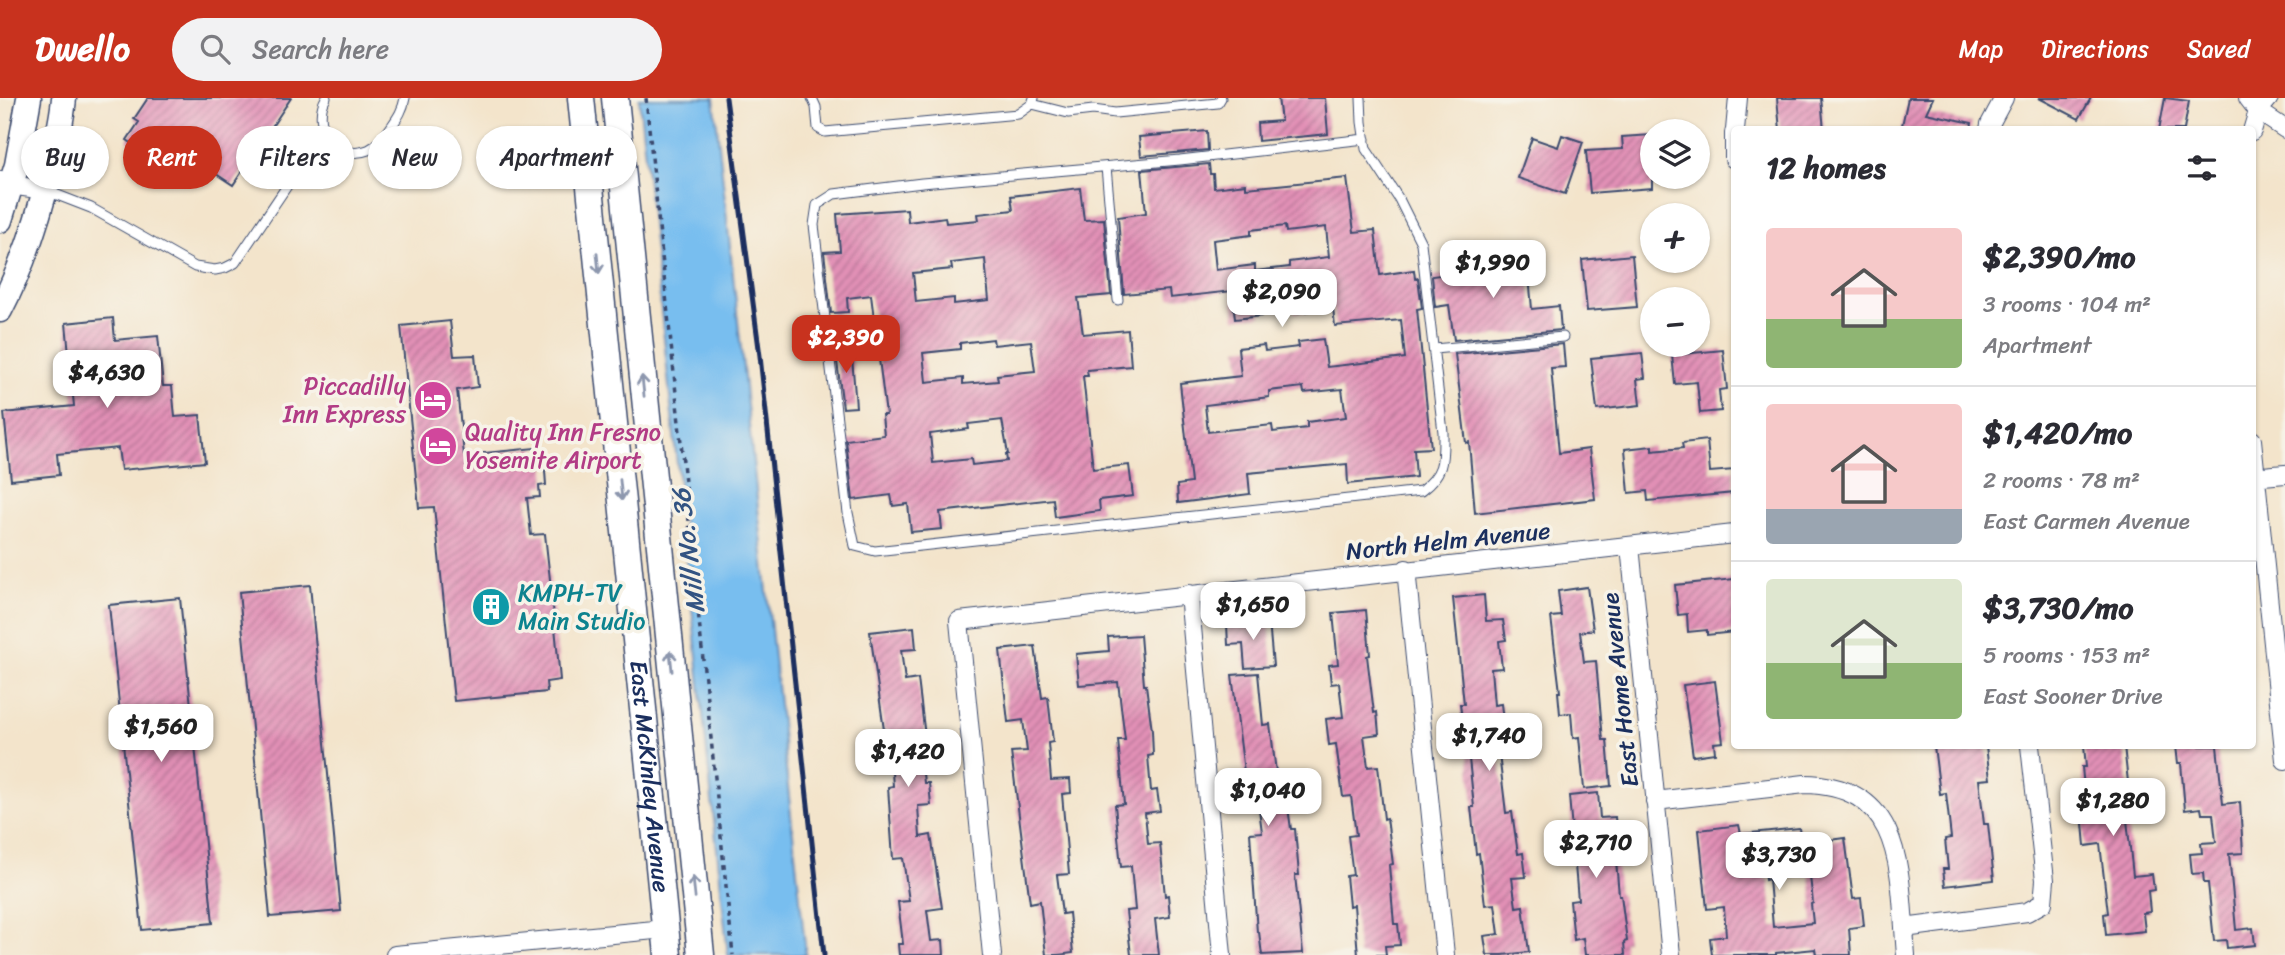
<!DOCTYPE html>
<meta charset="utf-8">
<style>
body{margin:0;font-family:Sriracha,sans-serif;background:#f2f2f3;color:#2b2b33;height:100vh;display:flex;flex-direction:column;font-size:26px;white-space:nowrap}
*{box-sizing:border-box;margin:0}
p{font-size:23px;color:#7c7c81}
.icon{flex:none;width:38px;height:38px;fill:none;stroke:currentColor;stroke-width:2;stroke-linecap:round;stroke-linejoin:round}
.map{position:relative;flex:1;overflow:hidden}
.sheet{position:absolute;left:1731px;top:28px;width:525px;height:623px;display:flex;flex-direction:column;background:#fff;border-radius:7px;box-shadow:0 2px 5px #0004}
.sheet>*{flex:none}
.banner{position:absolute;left:21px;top:28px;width:665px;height:63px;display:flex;gap:14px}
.buttons{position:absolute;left:1640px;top:21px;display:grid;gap:14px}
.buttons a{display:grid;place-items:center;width:70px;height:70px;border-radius:50%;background:#fff;box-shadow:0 2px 5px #0004;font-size:35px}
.price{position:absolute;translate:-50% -60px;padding:0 16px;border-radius:14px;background:#fff;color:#222;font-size:23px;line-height:46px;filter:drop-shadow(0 2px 4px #0008)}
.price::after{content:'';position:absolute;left:50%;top:42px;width:21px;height:16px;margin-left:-10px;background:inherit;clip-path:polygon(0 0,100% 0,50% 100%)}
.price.current{background:#c8321e;color:#fff}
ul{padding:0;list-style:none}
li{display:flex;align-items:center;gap:21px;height:175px;padding:0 35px}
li+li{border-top:2px solid #e1e1e2}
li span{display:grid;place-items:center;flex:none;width:196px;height:140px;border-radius:7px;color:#555}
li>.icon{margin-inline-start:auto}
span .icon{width:84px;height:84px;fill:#fffc;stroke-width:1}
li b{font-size:30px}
h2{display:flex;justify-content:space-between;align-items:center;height:84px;padding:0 35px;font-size:30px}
.tag{padding:0 24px;border-radius:32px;background:#fff;box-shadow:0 2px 5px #0004;font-size:24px;line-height:63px}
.tag.current{background:#c8321e;color:#fff}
header{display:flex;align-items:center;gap:42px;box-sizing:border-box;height:98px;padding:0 35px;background:#c8321e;color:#fff}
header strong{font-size:33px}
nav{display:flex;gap:38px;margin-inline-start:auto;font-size:24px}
.search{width:490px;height:63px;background:#f2f2f3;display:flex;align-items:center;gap:18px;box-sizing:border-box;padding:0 24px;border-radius:38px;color:#7c7c81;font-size:26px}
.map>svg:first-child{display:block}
</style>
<header>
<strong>Dwello</strong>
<div class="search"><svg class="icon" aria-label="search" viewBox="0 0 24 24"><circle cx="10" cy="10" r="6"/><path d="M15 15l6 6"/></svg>Search here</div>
<nav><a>Map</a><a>Directions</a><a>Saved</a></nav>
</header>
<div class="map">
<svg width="2285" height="857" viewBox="0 0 2285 857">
<defs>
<pattern id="building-hatch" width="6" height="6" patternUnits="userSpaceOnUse" patternTransform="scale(1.75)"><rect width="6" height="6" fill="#e290b6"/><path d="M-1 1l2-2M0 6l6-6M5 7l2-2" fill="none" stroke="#b67697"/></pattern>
</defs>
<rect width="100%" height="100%" fill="#f7f3e8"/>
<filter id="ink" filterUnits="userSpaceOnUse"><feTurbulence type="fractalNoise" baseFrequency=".0143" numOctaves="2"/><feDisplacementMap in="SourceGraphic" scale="14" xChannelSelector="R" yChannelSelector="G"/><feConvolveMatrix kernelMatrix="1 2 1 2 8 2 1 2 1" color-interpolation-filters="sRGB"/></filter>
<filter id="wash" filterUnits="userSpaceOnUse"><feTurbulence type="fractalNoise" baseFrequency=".00686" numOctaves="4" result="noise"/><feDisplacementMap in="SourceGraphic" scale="28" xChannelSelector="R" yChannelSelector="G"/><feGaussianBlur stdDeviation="1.57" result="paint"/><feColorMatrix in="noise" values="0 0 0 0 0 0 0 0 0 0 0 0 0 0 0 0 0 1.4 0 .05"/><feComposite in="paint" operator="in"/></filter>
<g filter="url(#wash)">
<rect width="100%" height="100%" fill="#f3e4cb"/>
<path fill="#78beef" stroke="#4a76a6" stroke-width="2" d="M639,0H714L806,857H728Z"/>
<g id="blocks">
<path fill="url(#building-hatch)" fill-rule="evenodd" d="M148,0H291L233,87L169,45L157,63L127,42L139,24L134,21Z
M1278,0H1325L1328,36L1258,43L1257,25L1281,23Z
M1777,0H1821L1824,32H1780Z
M1908,0H1933L1926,15L1972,25L1971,32H1901Z
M2039,0H2091L2079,21Z
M2165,0L2189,3L2184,32H2159Z
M1207,33L1208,52L1141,58L1139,39Z
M1562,37L1583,44L1565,96L1518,80L1532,40L1558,49Z
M1652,37V90L1590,95L1586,53L1623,51L1622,39Z
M1209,66L1210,76H1213L1214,90L1246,86V90L1347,80L1354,134L1375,132L1380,177L1414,172L1415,181L1418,180L1422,210L1417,211L1431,350L1414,351L1416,379L1348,386L1347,366L1248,375L1250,396L1178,405L1177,387L1191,385L1180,285L1241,278L1238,250L1264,247L1265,253L1299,249L1298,244L1323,241L1327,269L1405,260L1401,222L1335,228L1333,210L1295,215L1294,208L1261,212V218L1235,221L1232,193L1170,200L1169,192L1124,196L1118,119L1146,115L1142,72ZM1285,128L1286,134L1326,129L1329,159L1289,164V169L1255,173V167L1216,172L1213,142L1251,137V132ZM1303,289L1304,295L1342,291L1346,319L1307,324V330L1273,334L1272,327L1208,334L1205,307L1269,299V293Z
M1080,90L1084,122L1104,121L1111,197L1078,200L1083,236L1128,232L1131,268L1087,272L1088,278H1083L1093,371L1129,367L1133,398L1099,402L1100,413L1055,419L1053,401L940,414L942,431L911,434L908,406L893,408L891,397L853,402L846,342L884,337L882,317H886L871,197L847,200L848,214L831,215L824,154L840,153L837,116L907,111L908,124L945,119L946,125L979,122L978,116L1013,112L1011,98ZM985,161L989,202L954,206V200L916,204L913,175L952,171L951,165ZM993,241L994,247L1031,243L1035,273L997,277L998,283L963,286V280L926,284L923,255L960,251V245ZM1002,322L1008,356H1006L1007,363L972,367L971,361L933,365L930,336L969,331L968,326Z
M1527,156L1532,211L1559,208L1561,232L1454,242L1449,207L1435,209L1432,178L1477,172L1476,160Z
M1632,157L1637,209L1587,213L1582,162Z
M113,220L115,242L158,238L163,288H172L175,319L200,317L205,364L121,372L118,350L57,356L59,377L11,382L4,315L74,308L66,225Z
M450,223L454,258L475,257L478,289L457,292L464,357L535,350L536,361L544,359L546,387L539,388L540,399L527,400L531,437L545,436L554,518L560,582L546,584L547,594L454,603L434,409L419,410L401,228Z
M1563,246L1565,269L1551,270L1559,355L1589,351L1595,401L1475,415L1469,344L1466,345L1455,256Z
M851,247L856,309L843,310L835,248Z
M1723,252L1727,291L1719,292L1721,313L1700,315L1697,284L1675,286L1672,257Z
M1642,255L1645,280L1637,281L1640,307L1597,312L1591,260Z
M1707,342L1710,374L1734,372V395L1648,403L1647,393L1629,395L1625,351L1652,348V353L1683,350L1682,345Z
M1734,481V534L1707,537V532L1688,534L1687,516L1678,517L1675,487Z
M310,487L341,813L270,819L239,494Z
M1587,489L1593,532L1580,534L1584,564L1596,563L1603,642H1607L1611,688L1584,691L1579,639L1573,640L1571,615L1560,616L1558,594H1560L1551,519L1561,518L1558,493Z
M1484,497L1486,523L1503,522L1506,542L1499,543L1502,570L1491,571L1494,607L1501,606L1505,639H1497L1506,715L1512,714L1518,756L1523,755L1526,779L1512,780L1516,809L1523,808L1529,854L1503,857H1487L1484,838L1499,836L1495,806L1485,807L1479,755L1476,756L1471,709H1474L1468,651L1466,652L1460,606H1464L1453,500Z
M180,500L213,825L142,832L109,507Z
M1366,512L1370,557L1367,558L1374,615L1377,614L1379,636L1364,638L1368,669L1378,668L1384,721L1387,720L1393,766L1389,767L1394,826H1398L1400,847L1385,848L1386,857H1358L1354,807L1349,808L1346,778L1353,777L1348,738L1356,737L1351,698L1343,699L1336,646L1329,647L1326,621L1343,619L1339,585L1331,586L1329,567L1338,566L1333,515Z
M1269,523L1273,568L1245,570L1243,546L1228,547L1227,526Z
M914,529L916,551L901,552L905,583L918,581L927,655L921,656L924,685H929L931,707L918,708L920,739L931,737L942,810L927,812L931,843L943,842L944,857H899L898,846H903L898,804L909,803L903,760L893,761L888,689L893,688L889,632H884L870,534Z
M1140,537L1144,587H1146L1152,633L1153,657L1148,658L1151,693L1157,692L1160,713L1145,715L1148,746L1160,745L1165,798L1168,797L1170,819L1155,821L1159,857H1131L1126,813L1135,812L1131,768L1121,769L1115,707L1124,706L1118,642H1125L1118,584L1079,587L1076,556L1109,553L1108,539Z
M1035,548L1042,600L1048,599L1053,644L1048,645L1051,682L1070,681L1071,695L1062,696L1069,776L1057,777L1062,816L1069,815L1073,855L1058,857H1046L1040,803L1030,805L1011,654L1027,653L1023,622L1008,624L1000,552Z
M1258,575L1263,627L1270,626L1278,690L1285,688L1291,731H1295L1299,777H1295L1303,855L1262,857L1259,834H1257L1250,735L1262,734L1258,703L1242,705L1240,683L1245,682L1232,577Z
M1715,583L1723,644L1714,645L1715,655L1693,658L1683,587Z
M1934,648H1986L1990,681L1979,682L1984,726H1988L1994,782L1945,788L1943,771H1948L1945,741L1951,740L1946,695L1940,696Z
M2084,648H2124L2130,702L2125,703L2133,778L2152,776L2154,792L2148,793L2150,814L2143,815L2145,833L2106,837L2104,816L2108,815L2100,746L2085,748L2080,691L2084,690L2082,669H2086Z
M2176,648H2217L2223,706L2240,704L2243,755L2229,756L2233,799L2236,832L2253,830L2255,847L2227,850L2226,842L2214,843L2208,785H2204L2203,775L2192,776L2190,756L2202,755L2201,745L2216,744L2213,716H2202L2201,710L2185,712L2181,665H2178Z
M1598,695L1600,720L1615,719L1617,740H1614L1619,797H1621L1627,843L1624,844L1625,857H1585L1583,840L1574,842L1570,803L1578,802L1569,698Z
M1739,727L1741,736L1799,730L1801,746L1845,740L1853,801L1861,800L1864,828L1849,830L1851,857H1816L1815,851L1776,855V857H1712L1710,840L1726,838L1724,809L1707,811L1699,732ZM1797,748L1799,763L1808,761L1813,805L1811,806L1813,825L1773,829L1769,781L1765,782L1762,751Z"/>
</g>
</g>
<g filter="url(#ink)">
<use href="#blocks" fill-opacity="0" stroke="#3b4a6e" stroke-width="2"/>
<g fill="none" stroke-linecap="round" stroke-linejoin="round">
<defs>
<path id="lane" d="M326,0C310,28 337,64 368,52C379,47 385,38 391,29C398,19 403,12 405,0
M812,0L816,9L818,30L825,34L1018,16L1032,6L1034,0
M1361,0L1362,24L1366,51L1399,101L1421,145L1443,334C1443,362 1445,375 1421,393L875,453L855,448L848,415L814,127L817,107L834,96L922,85L1180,62L1365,41
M1032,6L1068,15L1093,12L1115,15L1218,5L1221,0
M1106,69L1118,202
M47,93L91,110L195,169L215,172L225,170L235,165L318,42L326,37
M1434,251L1563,239"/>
<path id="street" d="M2248,0L2258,13L2252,33
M2269,0L2258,13L2285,31
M1735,32L1738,0
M1989,32L1990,26L2004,0
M1734,35V61
M1,82L10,87L45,92
M2252,342L2285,662
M2252,379L2285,376
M1630,448L1671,857
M1406,471L1445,857
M1189,496L1222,857
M1655,703L1805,686C1908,688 1899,780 1906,857
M1904,830L2027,814L2043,805L2045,782L2030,648
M395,857L665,831
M992,857L959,523L1734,436"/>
<path id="secondary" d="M0,122L17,67L29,0
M0,212C24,166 39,119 51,69C56,46 62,24 64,0"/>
<g id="primary">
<path id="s1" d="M581,0L668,857"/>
<path d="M615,0L701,857"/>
</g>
</defs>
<use href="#lane" stroke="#3b4a6e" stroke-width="11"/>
<use href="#street" stroke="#3b4a6e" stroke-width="20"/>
<use href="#secondary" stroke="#3b4a6e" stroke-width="27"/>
<use href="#primary" stroke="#3b4a6e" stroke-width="29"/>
<path stroke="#3b4a6e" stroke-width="3.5" stroke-dasharray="5 5" stroke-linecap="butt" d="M646,0L733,857"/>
<use href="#lane" stroke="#fff" stroke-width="9"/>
<use href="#street" stroke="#fff" stroke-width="18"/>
<use href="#secondary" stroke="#fff" stroke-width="24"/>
<use href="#primary" stroke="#fff" stroke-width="26"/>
<path stroke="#1b2f5e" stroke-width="5" d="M726,0L760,258L824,857"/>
</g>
<defs><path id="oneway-shaft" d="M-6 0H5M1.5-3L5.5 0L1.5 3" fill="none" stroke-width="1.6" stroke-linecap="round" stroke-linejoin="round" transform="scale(1.75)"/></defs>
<g stroke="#8d97ae">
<use href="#oneway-shaft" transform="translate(598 165) rotate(84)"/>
<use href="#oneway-shaft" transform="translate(643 288) rotate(-96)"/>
<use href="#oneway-shaft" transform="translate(621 392) rotate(84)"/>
<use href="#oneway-shaft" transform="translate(671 563) rotate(-96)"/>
<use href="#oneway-shaft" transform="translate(694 789) rotate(-96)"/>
</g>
</g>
<defs>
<symbol id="hotel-disc" viewBox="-11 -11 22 22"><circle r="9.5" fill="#d1479c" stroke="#f7f3e8"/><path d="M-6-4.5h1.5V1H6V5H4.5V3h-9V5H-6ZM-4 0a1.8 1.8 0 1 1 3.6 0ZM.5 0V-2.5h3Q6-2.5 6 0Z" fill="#fff"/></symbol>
<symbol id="building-disc" viewBox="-11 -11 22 22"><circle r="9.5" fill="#0f9aa8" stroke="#f7f3e8"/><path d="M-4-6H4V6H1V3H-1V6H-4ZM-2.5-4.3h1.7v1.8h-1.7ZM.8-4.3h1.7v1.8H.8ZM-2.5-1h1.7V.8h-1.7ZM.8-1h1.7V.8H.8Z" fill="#fff"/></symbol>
</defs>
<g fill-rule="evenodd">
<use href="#hotel-disc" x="411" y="280" width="44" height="44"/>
<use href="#hotel-disc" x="416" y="326" width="44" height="44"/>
<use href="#building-disc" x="469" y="487" width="44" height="44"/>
</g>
<g text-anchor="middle" stroke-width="7" stroke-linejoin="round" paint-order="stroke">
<g font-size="24" fill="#b23c85" stroke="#f7f3e8" text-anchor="end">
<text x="406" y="296">Piccadilly<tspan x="406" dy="28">Inn Express</tspan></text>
<text x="465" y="342" text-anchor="start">Quality Inn Fresno<tspan x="465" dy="28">Yosemite Airport</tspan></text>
</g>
<g font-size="24" fill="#1b2f5e" stroke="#f7f3e8">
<text transform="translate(1448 443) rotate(-6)" y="8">North Helm Avenue</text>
<text transform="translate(1620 592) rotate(-96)" y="8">East Home Avenue</text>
<text dy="8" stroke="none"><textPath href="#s1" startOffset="682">East McKinley Avenue</textPath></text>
</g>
<g font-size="24" fill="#0d838f" stroke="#f7f3e8" text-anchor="start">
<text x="518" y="503">KMPH-TV<tspan x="518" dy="28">Main Studio</tspan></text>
</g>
<g font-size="26" font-style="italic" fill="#325382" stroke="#f7f3e8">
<text transform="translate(688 453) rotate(-97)" y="9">Mill No. 36</text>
</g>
</g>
</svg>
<div class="buttons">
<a><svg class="icon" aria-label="layers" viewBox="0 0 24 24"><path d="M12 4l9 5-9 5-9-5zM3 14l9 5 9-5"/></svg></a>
<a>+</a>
<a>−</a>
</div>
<b class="price" style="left:1493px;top:202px">$1,990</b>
<b class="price" style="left:1282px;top:231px">$2,090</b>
<b class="price current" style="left:846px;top:277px">$2,390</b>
<b class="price" style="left:107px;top:312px">$4,630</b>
<b class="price" style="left:1253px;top:544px">$1,650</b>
<b class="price" style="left:161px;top:666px">$1,560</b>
<b class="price" style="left:1489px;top:675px">$1,740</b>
<b class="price" style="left:908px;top:691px">$1,420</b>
<b class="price" style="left:1268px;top:730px">$1,040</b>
<b class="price" style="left:2113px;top:740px">$1,280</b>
<b class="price" style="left:1596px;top:782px">$2,710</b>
<b class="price" style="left:1779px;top:794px">$3,730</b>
<div class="banner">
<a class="tag">Buy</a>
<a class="tag current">Rent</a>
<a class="tag">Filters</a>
<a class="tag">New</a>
<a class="tag">Apartment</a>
</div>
<section class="sheet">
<h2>12 homes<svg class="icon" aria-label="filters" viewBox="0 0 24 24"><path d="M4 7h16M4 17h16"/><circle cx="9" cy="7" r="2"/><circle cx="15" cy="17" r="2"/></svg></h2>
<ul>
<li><span style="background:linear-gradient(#f6c9c9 65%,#8fb573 0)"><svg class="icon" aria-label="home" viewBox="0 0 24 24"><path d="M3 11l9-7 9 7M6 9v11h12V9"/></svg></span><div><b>$2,390/mo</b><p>3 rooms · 104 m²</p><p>Apartment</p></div></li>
<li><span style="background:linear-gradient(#f6c9c9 75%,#9aa5b1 0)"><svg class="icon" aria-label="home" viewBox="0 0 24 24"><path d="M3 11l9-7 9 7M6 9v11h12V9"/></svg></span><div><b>$1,420/mo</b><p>2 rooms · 78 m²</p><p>East Carmen Avenue</p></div></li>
<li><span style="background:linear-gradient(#dfe7d0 60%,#8fb573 0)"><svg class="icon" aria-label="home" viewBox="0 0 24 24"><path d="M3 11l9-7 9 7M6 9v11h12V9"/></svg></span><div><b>$3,730/mo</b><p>5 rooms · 153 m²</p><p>East Sooner Drive</p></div></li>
</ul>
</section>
</div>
